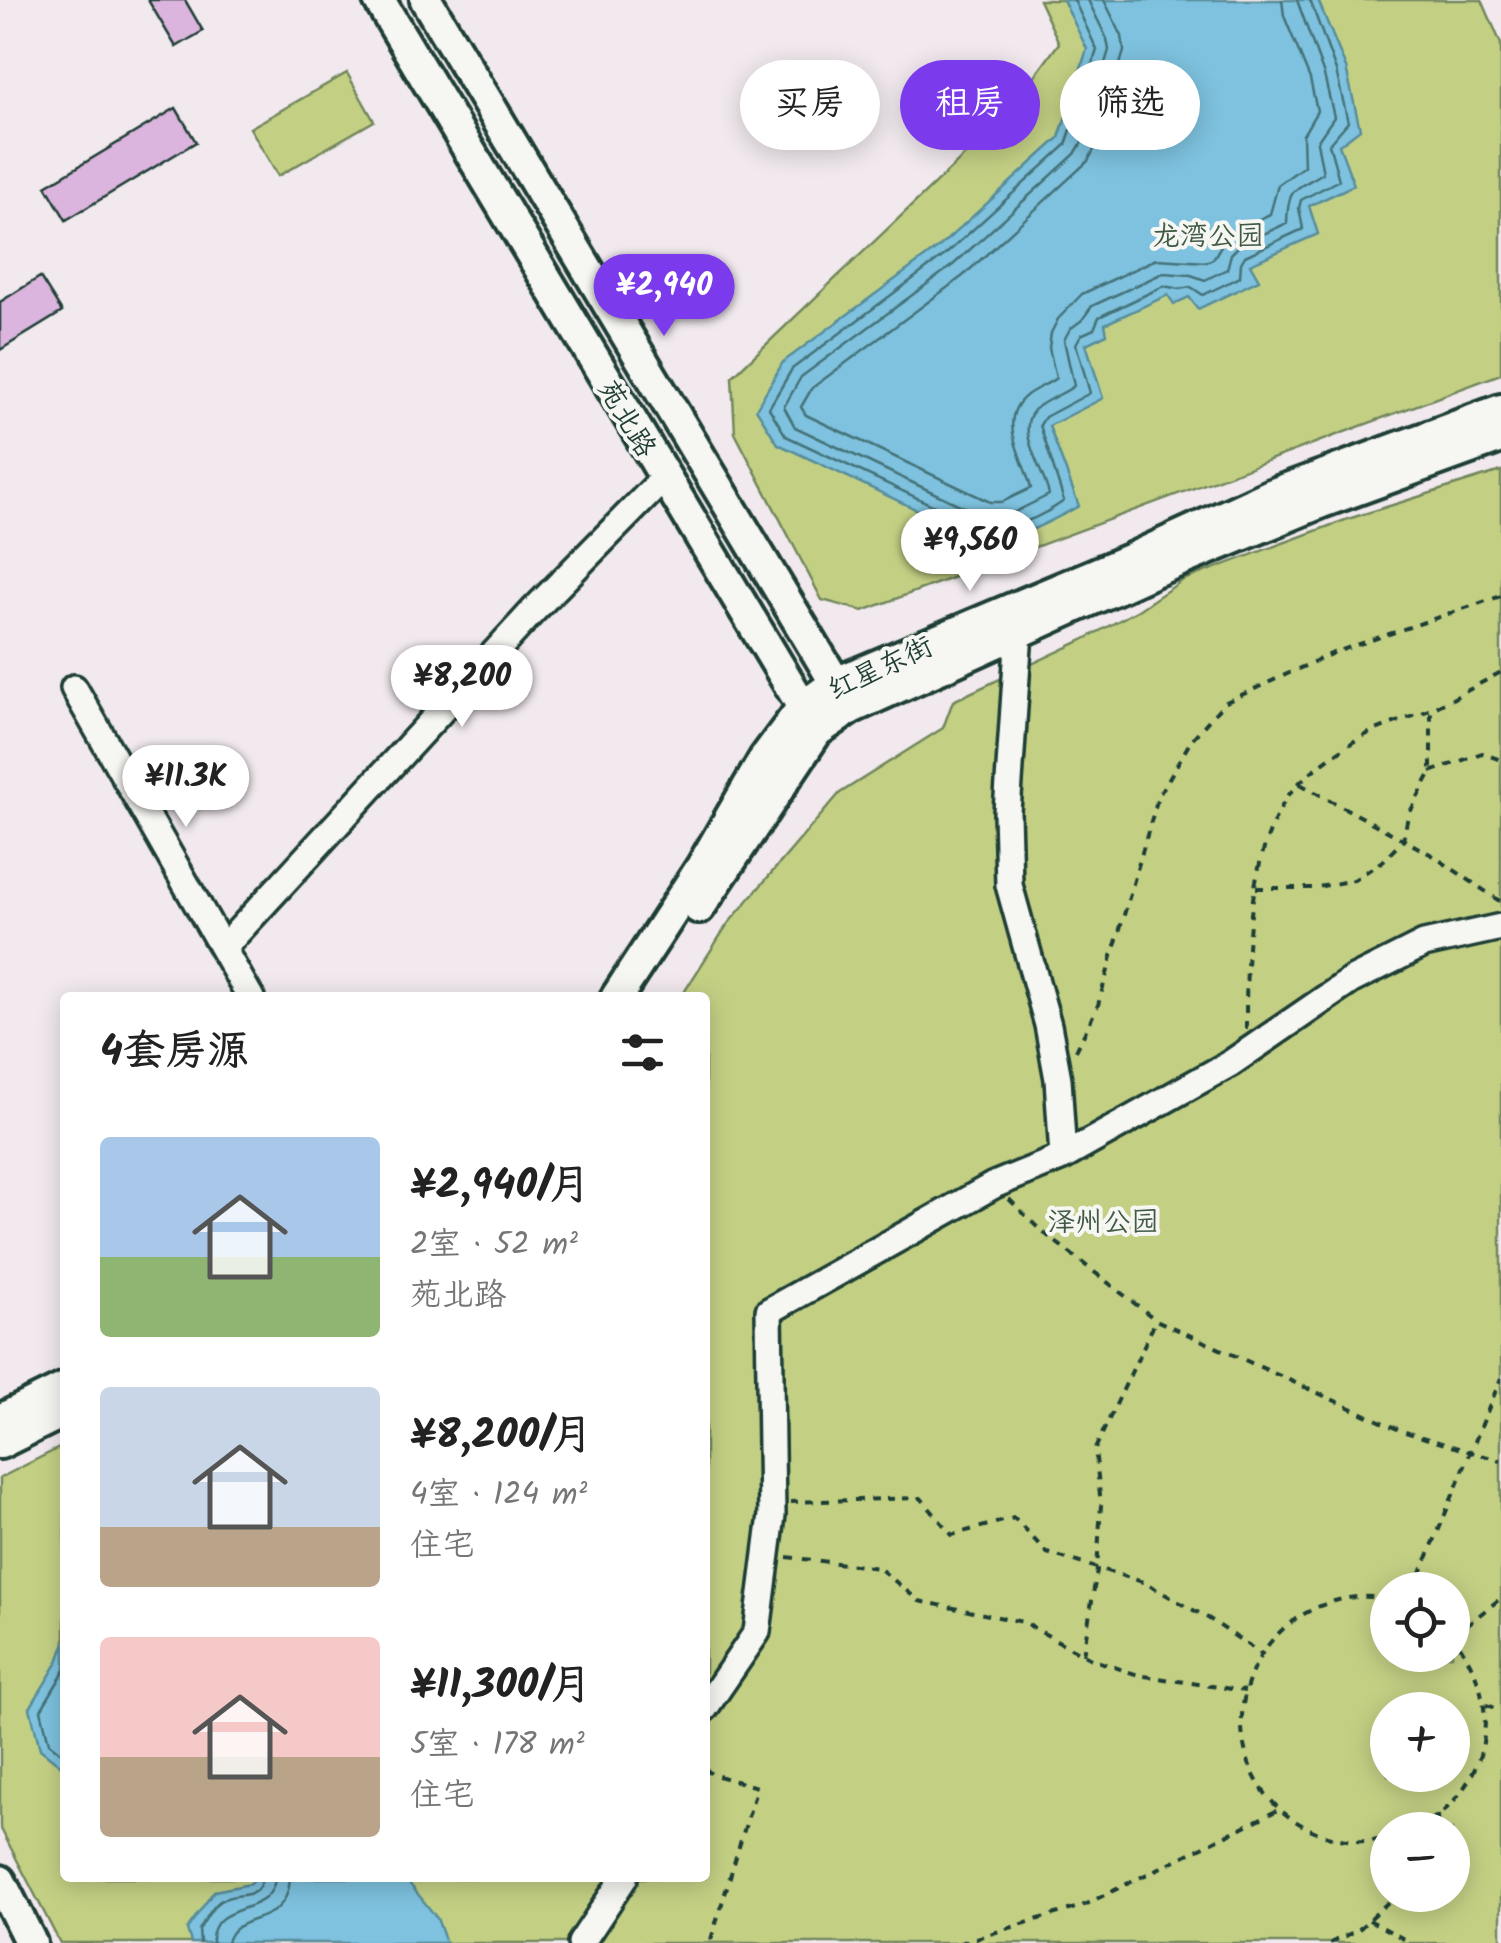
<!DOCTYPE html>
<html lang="zh">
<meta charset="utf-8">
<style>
body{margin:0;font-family:Kalam,"LXGW WenKai TC",sans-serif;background:#f2f2f2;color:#222;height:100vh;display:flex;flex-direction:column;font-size:38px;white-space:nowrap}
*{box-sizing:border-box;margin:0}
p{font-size:32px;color:#767676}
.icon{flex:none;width:55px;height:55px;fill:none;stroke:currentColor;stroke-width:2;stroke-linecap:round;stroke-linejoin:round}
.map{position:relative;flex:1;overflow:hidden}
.details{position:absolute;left:60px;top:992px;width:650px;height:890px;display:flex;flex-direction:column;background:#fff;border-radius:10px;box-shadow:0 5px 25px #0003}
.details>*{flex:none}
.hud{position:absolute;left:740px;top:60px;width:610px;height:90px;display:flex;gap:20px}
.tools{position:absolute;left:1370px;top:1572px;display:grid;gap:20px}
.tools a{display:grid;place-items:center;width:100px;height:100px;border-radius:50%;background:#fff;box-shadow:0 5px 25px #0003;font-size:50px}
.price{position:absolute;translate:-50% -85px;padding:0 22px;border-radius:35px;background:#fff;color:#222;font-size:32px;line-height:65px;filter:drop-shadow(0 2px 5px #0008)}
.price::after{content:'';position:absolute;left:50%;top:60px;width:30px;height:22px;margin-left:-15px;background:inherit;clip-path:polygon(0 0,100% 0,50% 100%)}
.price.on{background:#7c3aed;color:#fff}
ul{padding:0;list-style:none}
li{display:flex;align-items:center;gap:30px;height:250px;padding:0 40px}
li span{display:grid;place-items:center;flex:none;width:280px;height:200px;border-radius:10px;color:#555}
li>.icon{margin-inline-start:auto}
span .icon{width:120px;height:120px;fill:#fffc;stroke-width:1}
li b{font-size:42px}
h2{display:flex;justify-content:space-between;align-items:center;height:120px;padding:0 40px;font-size:42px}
.tag{padding:0 35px;border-radius:45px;background:#fff;box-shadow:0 5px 25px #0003;font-size:35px;line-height:90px}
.tag.on{background:#7c3aed;color:#fff}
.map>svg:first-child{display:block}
</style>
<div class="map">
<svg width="1501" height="1943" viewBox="0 0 1501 1943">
<rect width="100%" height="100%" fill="#f1e9ee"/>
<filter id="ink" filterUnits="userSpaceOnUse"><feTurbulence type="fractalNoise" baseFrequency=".01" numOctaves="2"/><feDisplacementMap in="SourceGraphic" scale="20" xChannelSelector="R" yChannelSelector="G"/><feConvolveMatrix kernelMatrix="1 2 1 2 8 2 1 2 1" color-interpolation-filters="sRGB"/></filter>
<g filter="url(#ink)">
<path fill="#c3d084" stroke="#71865c" stroke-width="2.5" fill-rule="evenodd" d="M1039,0H1482L1501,44V374L863,611L822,600L735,433L732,377L1005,117L1059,43Z
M347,73L374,121L278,176L250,128Z
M1501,471V1943H60L0,1827V1478L65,1445V1878H705V998L681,997L727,925L840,793L943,728L953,701L1083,640L1138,610L1183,580L1348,519ZM1388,1590H1452V1655H1388ZM1388,1710H1452V1775H1388ZM1388,1830H1452V1895H1388Z"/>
<path fill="#7ec2df" stroke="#588d9b" stroke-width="2.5" d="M1063,0H1318L1346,68L1360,129L1339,145L1354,185L1309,206L1318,234L1250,264L1259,280L1198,309L1189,297L1174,304L1168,295L1105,324L1107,334L1086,344L1103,398L1049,426L1079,506C1047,523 1020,539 983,541L778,444L756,409L783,362L939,247L1059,138L1087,49Z
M65,1642V1769L40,1749L30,1708L58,1662Z
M255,1878H405L437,1918L446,1943H191L187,1929L214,1891L250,1884Z"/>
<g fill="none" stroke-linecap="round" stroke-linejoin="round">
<path stroke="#457278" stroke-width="2.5" d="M1074,0L1097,50L1066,145L945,255L792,369L769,408L786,436L985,530C1015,529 1040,518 1064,501L1040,425L1045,417L1090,393L1076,344L1081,335L1094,329L1099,317L1164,286L1179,289L1191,287L1203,295L1240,277L1241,263L1245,256L1303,229L1299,208L1301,200L1339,180L1329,144L1348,122L1336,71L1310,0
M1088,0L1107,39L1109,50L1081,144L1075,154L953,265L801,377L784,407L795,427L987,518L1005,517L1049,495C1045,471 1010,425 1039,406C1050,398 1063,394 1074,386L1064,340L1070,329L1082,320L1092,306L1163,273L1191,275L1205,280L1227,269L1231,254L1240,245L1287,223C1288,186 1294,191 1323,173L1317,142L1334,117L1324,75L1297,0
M1104,0L1122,36L1124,51L1095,148L1088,161L963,276L812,388L801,407L806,415L990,502H1002L1031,488C1024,458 995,420 1027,395C1036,388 1047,385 1056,378L1049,348L1051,333L1058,319L1082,294L1156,259L1207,262L1213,259L1228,234L1270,214L1278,185L1304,166L1303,135L1317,111L1310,79L1284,16L1282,0
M65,1670L41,1710L49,1743L65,1756
M200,1943L199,1930C204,1922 212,1906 220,1901C236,1890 258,1903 262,1878
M212,1943C210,1898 272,1919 275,1878
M227,1943C234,1909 287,1931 290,1878"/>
</g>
<path fill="#dcb5de" stroke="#1f3d34" stroke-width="2.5" d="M148,0H185L203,31L176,47Z
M176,108L196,142L66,220L46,186Z
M40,277L62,312L0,350V302Z"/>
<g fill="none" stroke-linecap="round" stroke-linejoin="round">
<defs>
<path id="minor" d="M74,688L251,998
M224,947L533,611L664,478
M1063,1157L1231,1063L1352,980L1424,944L1501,927
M705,1708L757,1632L772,1515L769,1311L994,1185L1063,1157L1058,1079L1048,1025L1009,885L1007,812L1019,632
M581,1943L624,1878"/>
<path id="major" d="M379,0L812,722
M426,0L844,697
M699,908L817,731L851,708L1152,572L1322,502L1501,437
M616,998L701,868L765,758L803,707L836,683L1131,559L1273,494L1501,410
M0,1420L65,1388
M0,1443L65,1411
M0,1881L31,1943"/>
</defs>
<use href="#minor" stroke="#1f3d34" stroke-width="32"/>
<use href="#major" stroke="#1f3d34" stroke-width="38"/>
<path stroke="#1f3d34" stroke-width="4" stroke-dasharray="8 8" stroke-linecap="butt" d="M1431,772L1482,753L1501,760
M1300,784L1432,855L1501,902
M1256,888H1313L1354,880L1384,860L1403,840L1408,816L1431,772V709
M1246,1029C1246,958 1247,851 1291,792C1307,772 1335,754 1356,740C1380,726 1409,719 1434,708C1457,697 1479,684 1501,672
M1076,1051L1098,1005L1158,797L1192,739L1224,703L1333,653L1501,596
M1009,1199L1039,1229L1156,1320L1402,1431L1501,1461
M790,1502L921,1498L952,1535L1014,1518L1047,1553L1143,1582L1208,1618L1261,1654
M787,1557L879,1568L919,1601L1023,1622L1091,1659L1138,1675L1245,1691
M1414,1590L1501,1378
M1388,1600C1366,1593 1339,1598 1320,1606C1218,1648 1214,1793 1319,1833C1341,1841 1365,1844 1388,1838
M1454,1635L1501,1598
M1083,1655L1097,1570L1101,1505L1095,1449L1156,1320
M1486,1705L1501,1709
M705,1768L711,1774L757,1787L710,1943
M1437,1815L1438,1830
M1416,1830C1426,1823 1439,1816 1448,1807C1499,1755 1494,1689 1452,1635
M1369,1920L1411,1943
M960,1943L1082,1906L1280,1809
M1330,1943L1358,1930L1396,1895"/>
<use href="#minor" stroke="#f6f6f2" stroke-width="25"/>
<use href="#major" stroke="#f6f6f2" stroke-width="30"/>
</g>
</g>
<g text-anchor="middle" stroke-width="8" stroke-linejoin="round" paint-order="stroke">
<g font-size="28" fill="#405a44" stroke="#f6f6f2">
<text x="1208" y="245">龙湾公园</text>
<text x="1103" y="1231">泽州公园</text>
</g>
<g font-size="28" fill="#1f3d34" stroke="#f6f6f2">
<text transform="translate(628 418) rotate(59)" y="10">苑北路</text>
<text transform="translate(880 667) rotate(-25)" y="10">红星东街</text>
</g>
</g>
</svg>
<div class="tools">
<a><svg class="icon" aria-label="locate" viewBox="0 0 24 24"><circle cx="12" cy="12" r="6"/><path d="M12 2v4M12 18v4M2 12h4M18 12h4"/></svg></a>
<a>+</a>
<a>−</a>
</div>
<b class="price on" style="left:664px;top:339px">¥2,940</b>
<b class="price" style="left:970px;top:594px">¥9,560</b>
<b class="price" style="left:462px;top:730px">¥8,200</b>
<b class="price" style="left:186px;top:830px">¥11.3K</b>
<div class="hud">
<a class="tag">买房</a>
<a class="tag on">租房</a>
<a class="tag">筛选</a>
</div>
<section class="details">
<h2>4套房源<svg class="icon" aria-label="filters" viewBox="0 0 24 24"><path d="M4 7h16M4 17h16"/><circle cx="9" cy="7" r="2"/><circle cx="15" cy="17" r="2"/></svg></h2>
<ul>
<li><span style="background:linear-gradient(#a9c7e8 60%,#8fb573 0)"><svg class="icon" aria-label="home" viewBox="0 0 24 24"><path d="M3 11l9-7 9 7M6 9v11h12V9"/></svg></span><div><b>¥2,940/月</b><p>2室 · 52 m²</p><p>苑北路</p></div></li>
<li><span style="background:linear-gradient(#c9d6e8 70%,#b9a48a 0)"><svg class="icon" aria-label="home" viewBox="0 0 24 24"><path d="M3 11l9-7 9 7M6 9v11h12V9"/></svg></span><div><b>¥8,200/月</b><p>4室 · 124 m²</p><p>住宅</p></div></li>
<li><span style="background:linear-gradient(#f6c9c9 60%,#b9a48a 0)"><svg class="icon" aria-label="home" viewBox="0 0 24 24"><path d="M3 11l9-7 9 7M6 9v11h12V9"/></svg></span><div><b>¥11,300/月</b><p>5室 · 178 m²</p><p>住宅</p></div></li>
</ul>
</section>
</div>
